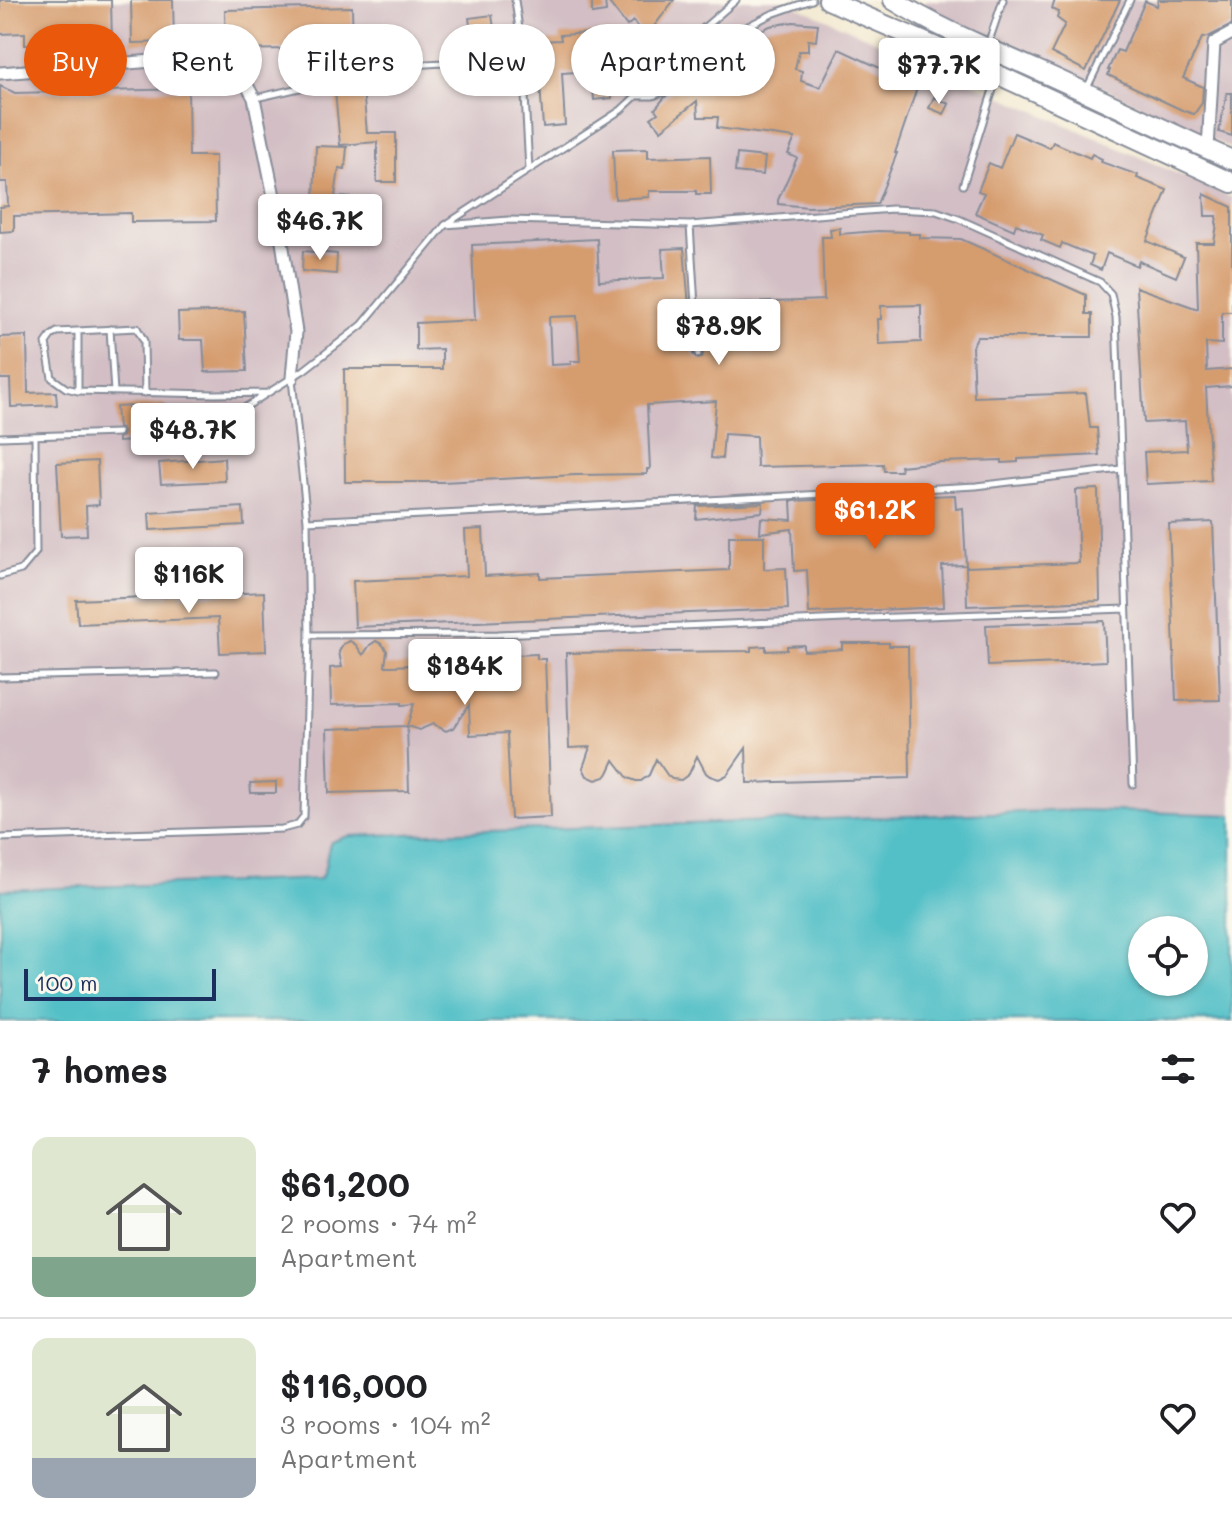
<!DOCTYPE html>
<meta charset="utf-8">
<style>
body{margin:0;font-family:Mali,sans-serif;background:#f6f6f6;color:#202124;height:100vh;display:flex;flex-direction:column;font-size:30px;white-space:nowrap}
*{box-sizing:border-box;margin:0}
p{font-size:26px;color:#757577}
.icon{flex:none;width:44px;height:44px;fill:none;stroke:currentColor;stroke-width:2;stroke-linecap:round;stroke-linejoin:round}
.map{position:relative;height:1021px;overflow:hidden}
.details{display:flex;flex-direction:column;background:#fff;flex:1}
.details>*{flex:none}
.banner{position:absolute;left:24px;top:24px;width:800px;height:72px;display:flex;gap:16px}
.controls{position:absolute;left:1128px;top:916px;display:grid;gap:16px}
.controls a{display:grid;place-items:center;width:80px;height:80px;border-radius:50%;background:#fff;box-shadow:0 2px 6px #0004;font-size:40px}
.scale{position:absolute;left:24px;bottom:20px;width:192px;box-sizing:border-box;padding-left:8px;border:4px solid #1b2f5e;border-top:0;font-size:22px;line-height:28px;white-space:nowrap;color:#1b2f5e;-webkit-text-stroke:6px #fbf7ec;paint-order:stroke}
.price{position:absolute;translate:-50% -68px;padding:0 18px;border-radius:8px;background:#fff;color:#222;font-size:26px;line-height:52px;filter:drop-shadow(0 2px 4px #0008)}
.price::after{content:'';position:absolute;left:50%;top:48px;width:24px;height:18px;margin-left:-12px;background:inherit;clip-path:polygon(0 0,100% 0,50% 100%)}
.price.active{background:#ea580c;color:#fff}
ul{padding:0;list-style:none}
li{display:flex;align-items:center;gap:24px;height:200px;padding:0 32px}
li+li{border-top:2px solid #e0e0e0}
li span{display:grid;place-items:center;flex:none;width:224px;height:160px;border-radius:16px;color:#555}
li>.icon{margin-inline-start:auto}
span .icon{width:96px;height:96px;fill:#fffc;stroke-width:1}
li b{font-size:34px}
h2{display:flex;justify-content:space-between;align-items:center;height:96px;padding:0 32px;font-size:34px}
.tag{padding:0 28px;border-radius:36px;background:#fff;box-shadow:0 2px 6px #0004;font-size:28px;line-height:72px}
.tag.active{background:#ea580c;color:#fff}
.map>svg:first-child{display:block}
</style>
<div class="map">
<svg width="1232" height="1021" viewBox="0 0 1232 1021">
<rect width="100%" height="100%" fill="#fbf7ec"/>
<filter id="ink" filterUnits="userSpaceOnUse"><feTurbulence type="fractalNoise" baseFrequency=".0125" numOctaves="2"/><feDisplacementMap in="SourceGraphic" scale="16" xChannelSelector="R" yChannelSelector="G"/><feConvolveMatrix kernelMatrix="1 2 1 2 8 2 1 2 1" color-interpolation-filters="sRGB"/></filter>
<filter id="wash" filterUnits="userSpaceOnUse"><feTurbulence type="fractalNoise" baseFrequency=".006" numOctaves="4" result="noise"/><feDisplacementMap in="SourceGraphic" scale="32" xChannelSelector="R" yChannelSelector="G"/><feGaussianBlur stdDeviation="1.8" result="paint"/><feColorMatrix in="noise" values="0 0 0 0 0 0 0 0 0 0 0 0 0 0 0 0 0 1.4 0 .05"/><feComposite in="paint" operator="in"/></filter>
<g filter="url(#wash)">
<rect width="100%" height="100%" fill="#f3ead2"/>
<path fill="#d2bec4" d="M0,0H783L1232,198V815L1082,810L348,836L331,842L327,849L325,873L320,878L0,890Z
M926,0H1232V149L1073,74L923,9Z"/>
<path fill="#52c0c7" stroke="#367892" stroke-width="2" fill-rule="evenodd" d="M1082,810L1232,815V1021H0V890L320,879C328,869 325,853 331,842L348,836ZM1142,930H1194V982H1142Z"/>
<g id="blocks">
<path fill="#d59c6e" fill-rule="evenodd" d="M0,0H111L112,43L25,45V33L0,34Z
M131,0H173L174,42L132,43Z
M592,0H605L606,12L592,14Z
M607,0H674L645,38L633,21L627,26Z
M1055,0H1120L1086,71L1051,53L1065,24L1057,18L1059,12L1052,9Z
M1158,0H1232V25L1208,37L1202,38L1183,78L1203,87L1202,103L1194,114L1184,111L1108,75L1110,70H1108L1117,50L1123,52L1145,1L1157,6Z
M352,7L353,48L226,50L225,10Z
M492,15L494,29L471,32L469,18Z
M793,22L818,24L816,41L808,40V51H799L795,69L802,71L801,81L820,87L839,49L882,69L919,82L895,153H897L877,204L808,207L778,204V200L797,158L788,154L795,138L717,128L718,117H698L697,101L661,130L651,118L658,113L655,109L665,97L675,89L677,92L709,63H726V51L750,36L770,26Z
M608,32L612,98L594,100L592,71L562,73L565,125L543,127L537,41L561,40L560,35Z
M647,53L654,62L642,70L636,62Z
M660,70L668,81L657,88L650,79Z
M0,86L15,93L188,89L189,156H215L216,221L131,222V213L14,216V231L0,232V207L8,206L7,182H0Z
M363,89L367,133H396V182H377V142L340,145L335,91Z
M1227,93H1232V136L1219,132Z
M934,97L949,104L944,114L929,108Z
M1014,133L1050,148L1053,142L1090,158L1092,154L1102,159L1101,162L1138,175L1137,178L1167,190L1147,241L1184,257L1176,277L1139,261L1137,266L1107,253L1101,270L1090,265L1093,256L1062,243L1060,248L1041,240L1043,235L1016,224L1014,230L975,213L984,193L978,191L989,163L1000,168Z
M316,146L347,147L345,169L339,168L335,197L354,198L350,244L331,243L332,232L313,231Z
M648,149V158L710,156L711,194H696V191H649V197L615,199L613,150Z
M737,154L765,157L763,175L735,172Z
M1204,194L1232,207V312H1222V344L1206,343L1207,371L1232,369V386L1206,388L1211,481L1146,484L1144,452L1187,450L1185,421L1144,423L1136,287L1198,309L1196,243H1214L1217,224L1216,223L1217,216H1205Z
M840,228V234L878,231L909,232V234H920V238L961,239L1086,295V314H1092V337H977L972,347L974,397L1086,393L1090,428H1097L1099,455L1018,459V462L1002,463V460L940,462L900,466L901,471H884L883,464L757,467L756,436L724,434L722,459L711,458L716,401L647,405L650,469H647V474L576,475L442,482H345L344,369H442V349L416,350V323L475,320L472,245L597,239L599,281L664,278L662,249L684,248L693,354L698,359L702,358L703,354L700,305L824,300L822,237H831L830,229ZM921,305V342L879,344L878,319H881V306ZM577,316L580,361H571V364L551,365L549,317Z
M303,251L337,254L336,274L302,271Z
M244,311L247,371L205,372L203,340H179L178,313Z
M27,336L28,393L56,392L57,405L11,407L10,379H0V337Z
M165,404L166,426L162,431L163,435L167,436L168,439L118,442V438L122,436L123,432L121,429L118,428L116,407Z
M224,458L225,481L161,484L159,463Z
M97,461L99,505L86,506L87,535L61,536L57,463Z
M1098,489L1100,601L967,606L966,567L1079,563L1076,490Z
M955,495L956,509L963,508L966,565L942,566L944,607L809,613L807,570L794,571L792,529L760,533L761,518L792,520L791,501Z
M763,503L762,512L696,519L697,506Z
M243,507L244,525L150,530L149,513Z
M1213,522L1220,700L1176,701L1169,524Z
M483,529L485,576L540,573V578L729,570V536H764V569L786,568L788,609L355,627L353,581L467,576L465,530Z
M264,592L266,651L220,653L218,618L78,624L76,600L169,596V593H181V596Z
M1104,621L1106,661L988,666L986,625Z
M350,641L356,645L363,655L370,645L376,641L382,644L387,651L385,666H392L491,661V656L537,654V659H545L551,817L511,819L507,733L470,735L469,705L453,728L446,731L433,724L419,730L407,726L414,704L402,705V703L331,705L330,668L342,667L339,652L343,644Z
M842,643H889V646H908L910,778L747,783L746,748L727,775L719,779L710,776L706,773L697,756L689,774L681,780L672,779L668,776L656,759L649,775L641,781H636L628,778L614,760L608,773L605,777L596,780L587,776L583,768L590,747L569,748L566,653L751,651V647L766,646V651L787,650V646L804,645V651L828,650L842,649Z
M407,726L409,791L329,793L327,729Z
M276,782V793H251L250,783Z"/>
</g>
</g>
<g filter="url(#ink)">
<use href="#blocks" fill-opacity="0" stroke="#878c98" stroke-width="2"/>
<g fill="none" stroke-linecap="round" stroke-linejoin="round">
<defs>
<path id="service" d="M515,0L523,58L529,170
M988,44L1003,0
M1087,88L1130,0
M636,96H653L663,92L738,31L772,14L812,0
M256,98L395,66L523,58
M963,185L997,77
M445,225L509,220L690,225L892,209L936,211L959,219L1100,282L1111,294L1116,317L1133,784
M690,225L698,354
M110,329L114,392
M78,331V391
M145,393L144,341L137,328L57,332L51,336L46,343L52,378L66,388L78,391L215,394L268,393
M167,431L209,423L241,410L304,370L362,325L445,225L621,110L636,96L646,74L677,51L736,0
M0,437L118,433
M307,521L976,486L1121,469
M0,576L21,570L36,552L35,437
M309,635L498,634L868,618L1126,609
M0,677L216,672
M0,838L282,829L297,825L304,816L309,635L307,521L292,379"/>
<path id="minor" d="M0,73L179,59L237,67L254,98L278,216L296,332L292,378
M1208,149L1214,43L1232,33"/>
<path id="trunk" d="M828,0L966,60L1232,183
M893,0C938,28 988,48 1037,70C1102,99 1166,131 1232,160"/>
</defs>
<use href="#service" stroke="#878c98" stroke-width="9"/>
<use href="#minor" stroke="#878c98" stroke-width="15"/>
<use href="#trunk" stroke="#878c98" stroke-width="22"/>
<use href="#service" stroke="#fff" stroke-width="5"/>
<use href="#minor" stroke="#fff" stroke-width="11"/>
<use href="#trunk" stroke="#fff" stroke-width="18"/>
</g>
</g>
</svg>
<div class="controls">
<a><svg class="icon" aria-label="locate" viewBox="0 0 24 24"><circle cx="12" cy="12" r="6"/><path d="M12 2v4M12 18v4M2 12h4M18 12h4"/></svg></a>
</div>
<div class="scale">100 m</div>
<b class="price" style="left:939px;top:106px">$77.7K</b>
<b class="price" style="left:320px;top:262px">$46.7K</b>
<b class="price" style="left:719px;top:367px">$78.9K</b>
<b class="price" style="left:193px;top:471px">$48.7K</b>
<b class="price active" style="left:875px;top:551px">$61.2K</b>
<b class="price" style="left:189px;top:615px">$116K</b>
<b class="price" style="left:465px;top:707px">$184K</b>
<div class="banner">
<a class="tag active">Buy</a>
<a class="tag">Rent</a>
<a class="tag">Filters</a>
<a class="tag">New</a>
<a class="tag">Apartment</a>
</div>
</div>
<section class="details">
<h2>7 homes<svg class="icon" aria-label="filters" viewBox="0 0 24 24"><path d="M4 7h16M4 17h16"/><circle cx="9" cy="7" r="2"/><circle cx="15" cy="17" r="2"/></svg></h2>
<ul>
<li><span style="background:linear-gradient(#dfe7d0 75%,#7fa58c 0)"><svg class="icon" aria-label="home" viewBox="0 0 24 24"><path d="M3 11l9-7 9 7M6 9v11h12V9"/></svg></span><div><b>$61,200</b><p>2 rooms · 74 m²</p><p>Apartment</p></div><svg class="icon" aria-label="heart" viewBox="0 0 24 24"><path d="M12 20l-8-8c-3-5 5-10 8-4 3-6 11-1 8 4z"/></svg></li>
<li><span style="background:linear-gradient(#dfe7d0 75%,#9aa5b1 0)"><svg class="icon" aria-label="home" viewBox="0 0 24 24"><path d="M3 11l9-7 9 7M6 9v11h12V9"/></svg></span><div><b>$116,000</b><p>3 rooms · 104 m²</p><p>Apartment</p></div><svg class="icon" aria-label="heart" viewBox="0 0 24 24"><path d="M12 20l-8-8c-3-5 5-10 8-4 3-6 11-1 8 4z"/></svg></li>
</ul>
</section>
